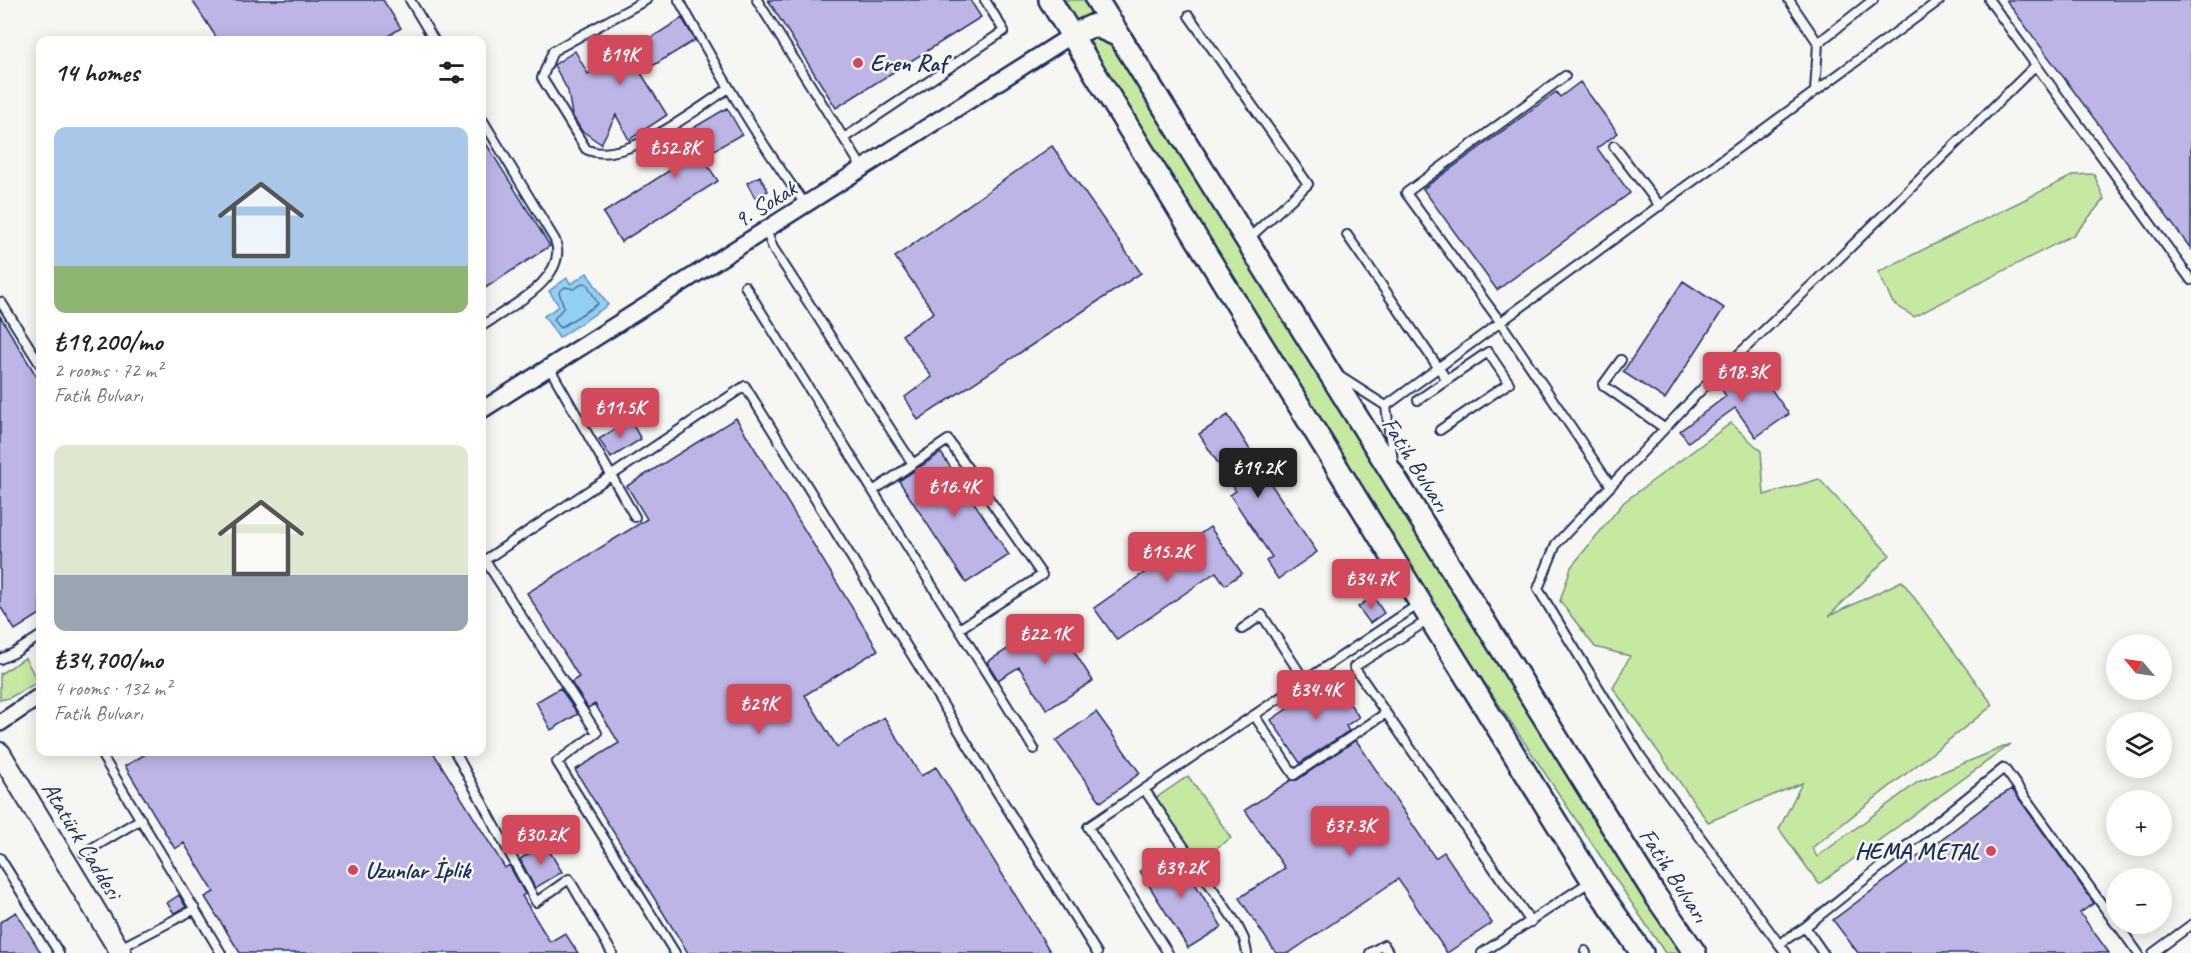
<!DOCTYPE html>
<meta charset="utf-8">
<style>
body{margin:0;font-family:Caveat,sans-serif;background:#f6f6f6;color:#222;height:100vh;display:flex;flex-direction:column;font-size:22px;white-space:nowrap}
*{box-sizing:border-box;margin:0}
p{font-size:20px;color:#767676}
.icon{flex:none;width:33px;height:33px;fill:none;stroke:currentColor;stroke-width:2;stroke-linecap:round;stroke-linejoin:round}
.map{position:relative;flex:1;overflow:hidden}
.side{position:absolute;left:36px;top:36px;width:450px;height:720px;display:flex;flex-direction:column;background:#fff;border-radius:12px;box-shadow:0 3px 15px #0003}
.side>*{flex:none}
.needle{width:39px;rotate:299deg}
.tools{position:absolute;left:2106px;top:634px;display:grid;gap:12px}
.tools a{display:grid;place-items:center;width:66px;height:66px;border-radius:50%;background:#fff;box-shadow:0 3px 15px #0003;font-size:30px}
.price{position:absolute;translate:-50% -51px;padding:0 14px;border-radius:6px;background:#d1495b;color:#fff;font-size:20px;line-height:39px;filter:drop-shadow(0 2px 3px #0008)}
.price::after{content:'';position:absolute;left:50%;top:36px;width:18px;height:14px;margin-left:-9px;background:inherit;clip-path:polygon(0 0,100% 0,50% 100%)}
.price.on{background:#222;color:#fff}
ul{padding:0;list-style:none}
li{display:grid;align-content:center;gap:12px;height:318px;padding:0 18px}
li span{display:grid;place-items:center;height:186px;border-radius:12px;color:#555}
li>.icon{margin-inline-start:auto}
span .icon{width:108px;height:108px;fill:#fffc;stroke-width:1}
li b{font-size:26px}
h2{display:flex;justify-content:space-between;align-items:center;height:72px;padding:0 18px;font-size:26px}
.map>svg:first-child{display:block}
</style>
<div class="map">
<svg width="2191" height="953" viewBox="0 0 2191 953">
<rect width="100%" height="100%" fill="#f6f6f2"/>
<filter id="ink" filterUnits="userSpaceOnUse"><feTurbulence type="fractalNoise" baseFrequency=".0167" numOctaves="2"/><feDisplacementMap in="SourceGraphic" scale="12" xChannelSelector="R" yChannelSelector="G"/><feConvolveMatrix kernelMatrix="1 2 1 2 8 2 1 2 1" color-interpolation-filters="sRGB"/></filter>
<g filter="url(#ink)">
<path fill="#c6e8a1" stroke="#708c80" stroke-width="1.5" d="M1058,0H1086L1690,953H1665L1424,592Z
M2094,174L2104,199L2075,234L1914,317L1893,303L1878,272L2074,175Z
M1731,423L1761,451L1764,495L1819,479L1890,555L1829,616L1902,581L1993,705L1812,848L1817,857L1918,782L2011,744L1819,884L1779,829L1802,783L1708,822L1613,688L1630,656L1595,647L1560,601L1571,567L1624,502Z
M25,658L38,682L9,698L0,700V674Z
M1188,776L1231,838L1199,860L1156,798Z"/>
<path fill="#93cef3" stroke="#638eb7" stroke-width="1.5" d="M587,273L608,305L559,338L544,316L559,306L549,291L567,278L571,284Z"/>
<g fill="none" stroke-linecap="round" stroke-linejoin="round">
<path stroke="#4b6f9a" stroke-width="1.5" d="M583,283L587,284L598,304L560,328L554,319L564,307L559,292L565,287L574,289Z"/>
</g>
<path fill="#beb5e7" stroke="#1b2f5e" stroke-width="1.5" d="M192,0H383L401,28L382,40H218Z
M768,0H970L981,17L836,108Z
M2006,0H2191V249Z
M682,18L695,40L641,73L667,115L629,140L616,115L601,144L581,130L572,115L568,91L554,65L575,51L588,74L627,49L629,52Z
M1580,82L1618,133L1597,148L1630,193L1497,290L1423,189L1556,92L1560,97Z
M727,108L742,134L702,157L718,181L621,242L603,213L683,162L678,154L691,147L683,134Z
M482,137L550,246L482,290Z
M1052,146L1141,273L918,420L905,397L932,377L902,335L934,312L895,257Z
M760,176L768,191L755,198L747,183Z
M1683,281L1724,308L1665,399L1623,372Z
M0,316L40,382V614L15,630L0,606Z
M1748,357L1789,414L1756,437L1735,408L1688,442L1680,431L1726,396L1717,383Z
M1228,415L1259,464L1258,465L1317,552L1278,579L1266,561L1272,557L1230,495L1236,491L1199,434Z
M736,418L878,650L805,695L837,747L884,717L921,776L936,767L1051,953H688L575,770L619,743L595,704L588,708L571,682L579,677L527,593L647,519L627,486Z
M630,420L641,439L611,458L599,439Z
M941,453L1009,555L966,583L899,481Z
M1210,527L1242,573L1225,585L1216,572L1117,640L1094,608Z
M1373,596L1384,613L1370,623L1358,607Z
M1054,620L1093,681L1047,710L1019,667L998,680L987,662Z
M1332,678L1359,717L1346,726L1349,731L1300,763L1271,720Z
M560,688L578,714L551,730L536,702Z
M1096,712L1140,773L1101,802L1056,741Z
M1356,740L1435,858L1444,852L1492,923L1447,953L1398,879L1289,953H1276L1239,898L1285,868L1245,810L1291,780H1297Z
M149,752H433L505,868L509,865L525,894L522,896L550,942L565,933L578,953H240L205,897L214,892L184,843L175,849L125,766Z
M2012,789L2094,903L2080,913L2109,953H1858L1833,920L1995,799Z
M545,844L562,872L535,888L520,859Z
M1174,850L1222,927L1188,948L1140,871Z
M179,895L186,907L174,913L167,903Z
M16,912L41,953H0V922Z"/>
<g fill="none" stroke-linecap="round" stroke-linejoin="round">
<defs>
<path id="service" d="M410,0L434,40
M646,0L553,51L542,78L586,149C622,168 699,108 729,88
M679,0C718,70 758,141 806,205
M757,0L863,169
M1789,0L1818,43
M1989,0L2191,280
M1189,16L1308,184L1248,239
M1565,76L1406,193L1501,323L1611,486
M1815,91L1818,43L1873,0
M482,119L555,240C570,278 508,308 482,326
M844,138L1004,31L985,0
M1614,146L1660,206
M766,230L773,248L913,464
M1347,235L1447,380
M745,286L1034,749
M1,302L40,364
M1621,360L1603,385L1664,428
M549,367L635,517
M1339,376L1386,406L1393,461
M1418,400L1488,352L1509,383L1440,430
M1386,406L1940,0
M873,491L948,440L1042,575L959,629
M1430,619L1354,667L1531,922
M1242,629L1262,615L1305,681
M0,659L14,653L40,636
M1254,715L1294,775L1386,713
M101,752V754L221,953
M455,752L536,902L569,879L612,953
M1144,789L1236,923L1244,939L1247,953
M84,853L141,819
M0,858L59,953
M2117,924L2138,953
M1779,944L1641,757L1538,589L1556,544L1699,392L1817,280L2036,65
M120,948L195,909
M1585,951L1586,953
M675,953L557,762L597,733L485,560L745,386L1097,953
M1168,953L1088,827L1419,604
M1370,953L1384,945L1389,953
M1482,953L1591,881
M1786,953L1779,944L1805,927
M1823,953L1805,927L2004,768L2116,924
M2153,953L2191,925"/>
<path id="minor" d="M482,410L1072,35
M0,723L40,696"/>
<path id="tertiary" d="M0,753L121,953"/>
<path id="secondary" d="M1050,0L1434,625L1597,888L1642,953
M1097,0L1653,892L1695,953
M1072,35L1094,25L1119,36"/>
</defs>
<use href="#service" stroke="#1b2f5e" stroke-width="12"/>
<use href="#minor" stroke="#1b2f5e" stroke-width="20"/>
<use href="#tertiary" stroke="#1b2f5e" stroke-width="24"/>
<use href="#secondary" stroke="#1b2f5e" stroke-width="26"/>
<use href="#service" stroke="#f6f6f2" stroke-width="8"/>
<use href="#minor" stroke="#f6f6f2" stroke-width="15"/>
<use href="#tertiary" stroke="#f6f6f2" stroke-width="20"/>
<use href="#secondary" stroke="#f6f6f2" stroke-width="21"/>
</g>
</g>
<g fill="#d1495b" stroke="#f6f6f2" stroke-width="2">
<circle cx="858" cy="63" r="6"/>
<circle cx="1991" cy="851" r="6"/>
<circle cx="353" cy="870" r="6"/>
</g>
<g text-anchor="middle" stroke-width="5" stroke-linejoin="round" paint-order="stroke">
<g font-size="24" font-weight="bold" fill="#1b2f5e" stroke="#f6f6f2" text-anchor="start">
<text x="870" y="71">Eren Raf</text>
<text x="1979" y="859" text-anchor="end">HEMA METAL</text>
<text x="365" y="878">Uzunlar İplik</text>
</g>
<g font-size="24" fill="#1b2f5e" stroke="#f6f6f2">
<text transform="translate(765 204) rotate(-32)" y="8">9. Sokak</text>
<text transform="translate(1416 464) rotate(58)" y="8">Fatih Bulvarı</text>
<text transform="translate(82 840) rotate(59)" y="8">Atatürk Caddesi</text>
<text transform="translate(1674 875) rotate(57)" y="8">Fatih Bulvarı</text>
</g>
</g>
</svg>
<div class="tools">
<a><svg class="needle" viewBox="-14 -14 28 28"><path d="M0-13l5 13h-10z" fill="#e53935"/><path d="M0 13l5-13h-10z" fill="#767676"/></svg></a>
<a><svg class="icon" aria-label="layers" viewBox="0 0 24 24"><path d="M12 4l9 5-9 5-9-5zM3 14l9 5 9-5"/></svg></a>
<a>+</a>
<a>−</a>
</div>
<b class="price" style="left:620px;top:86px">₺19K</b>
<b class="price" style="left:675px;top:179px">₺52.8K</b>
<b class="price" style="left:1742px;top:403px">₺18.3K</b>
<b class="price" style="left:620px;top:439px">₺11.5K</b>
<b class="price on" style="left:1258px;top:499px">₺19.2K</b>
<b class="price" style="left:954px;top:518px">₺16.4K</b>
<b class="price" style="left:1167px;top:583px">₺15.2K</b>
<b class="price" style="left:1371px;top:610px">₺34.7K</b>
<b class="price" style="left:1045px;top:665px">₺22.1K</b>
<b class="price" style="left:1316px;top:721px">₺34.4K</b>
<b class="price" style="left:759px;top:735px">₺29K</b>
<b class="price" style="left:1350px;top:857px">₺37.3K</b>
<b class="price" style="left:541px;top:866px">₺30.2K</b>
<b class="price" style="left:1181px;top:899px">₺39.2K</b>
<section class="side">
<h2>14 homes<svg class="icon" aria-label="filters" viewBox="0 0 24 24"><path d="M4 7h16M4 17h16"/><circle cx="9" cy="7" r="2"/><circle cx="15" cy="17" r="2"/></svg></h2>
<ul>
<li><span style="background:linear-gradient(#a9c7e8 75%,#8fb573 0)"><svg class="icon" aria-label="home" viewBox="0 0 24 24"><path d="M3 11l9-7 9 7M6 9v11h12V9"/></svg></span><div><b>₺19,200/mo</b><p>2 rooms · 72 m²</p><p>Fatih Bulvarı</p></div></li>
<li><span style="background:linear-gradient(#dfe7d0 70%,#9aa5b1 0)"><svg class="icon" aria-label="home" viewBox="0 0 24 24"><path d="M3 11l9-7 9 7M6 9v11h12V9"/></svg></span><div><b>₺34,700/mo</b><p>4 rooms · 132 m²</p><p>Fatih Bulvarı</p></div></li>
</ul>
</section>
</div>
